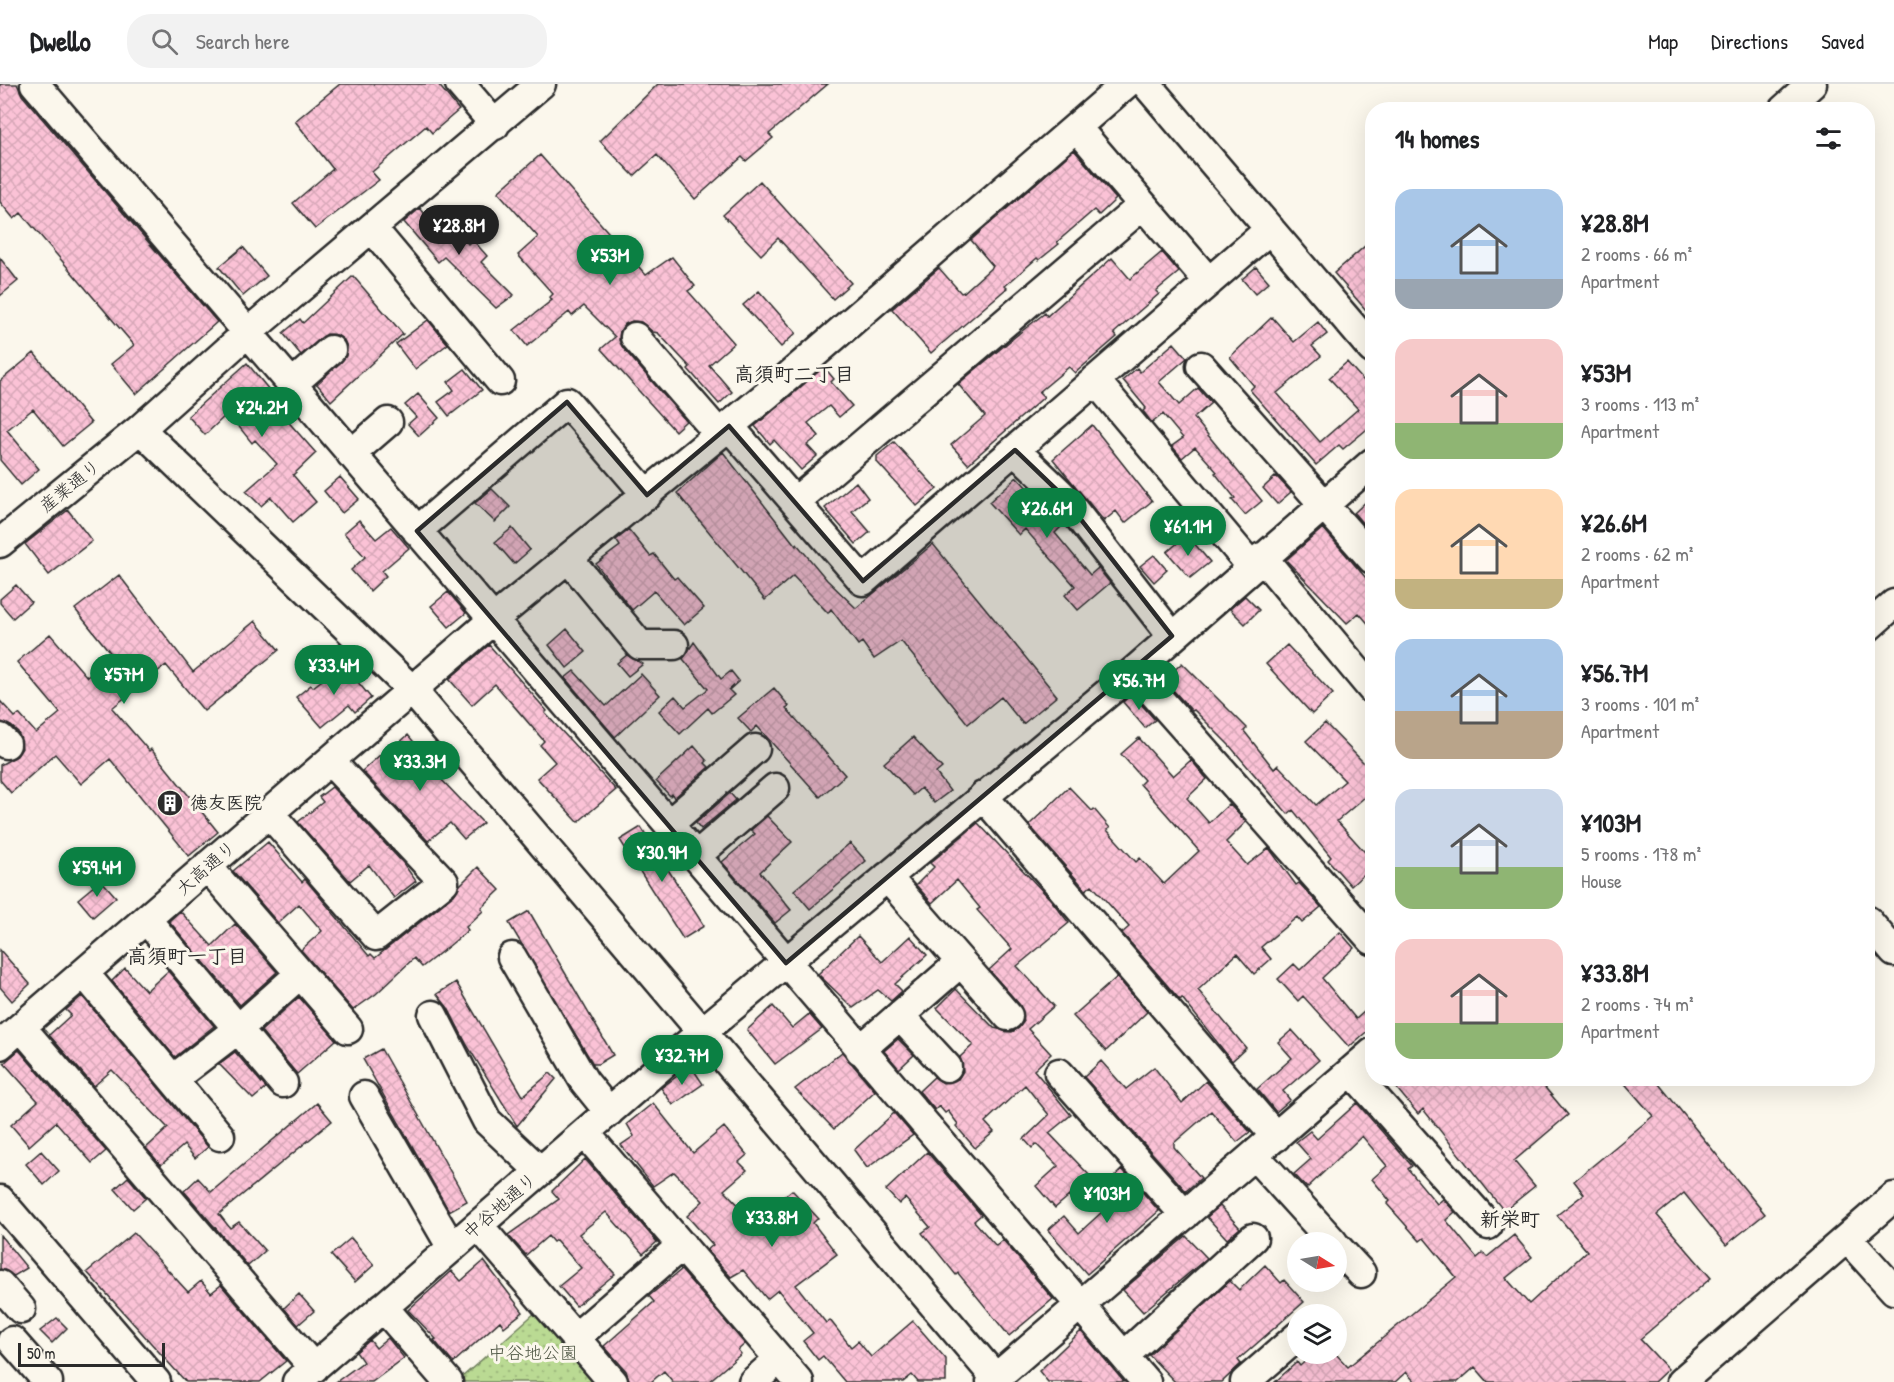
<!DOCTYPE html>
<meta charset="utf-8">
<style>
body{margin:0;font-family:"Patrick Hand","Klee One",sans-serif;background:#f2f2f2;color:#202124;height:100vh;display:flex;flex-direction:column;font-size:22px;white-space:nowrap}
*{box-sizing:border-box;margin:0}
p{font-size:20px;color:#757577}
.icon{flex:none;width:33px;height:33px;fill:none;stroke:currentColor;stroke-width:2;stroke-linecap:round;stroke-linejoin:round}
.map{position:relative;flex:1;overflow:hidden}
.sheet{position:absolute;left:1365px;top:18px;width:510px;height:984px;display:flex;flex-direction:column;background:#fff;border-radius:24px;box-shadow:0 6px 24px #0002}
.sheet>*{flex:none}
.needle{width:39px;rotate:101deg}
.buttons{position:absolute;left:1287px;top:1148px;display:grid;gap:12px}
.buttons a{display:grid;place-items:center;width:60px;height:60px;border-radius:50%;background:#fff;box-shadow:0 6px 24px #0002;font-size:30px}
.scale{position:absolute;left:18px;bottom:15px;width:147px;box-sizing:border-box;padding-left:6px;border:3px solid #2b2b2b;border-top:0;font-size:16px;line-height:21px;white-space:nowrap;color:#2b2b2b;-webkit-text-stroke:4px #fbf7ec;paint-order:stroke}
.price{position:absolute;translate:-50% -51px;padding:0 14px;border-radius:21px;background:#0b8043;color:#fff;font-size:20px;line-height:39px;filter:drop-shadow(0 2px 3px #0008)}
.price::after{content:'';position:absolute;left:50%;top:36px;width:18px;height:14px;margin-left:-9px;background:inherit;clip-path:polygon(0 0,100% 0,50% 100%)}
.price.active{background:#222;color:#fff}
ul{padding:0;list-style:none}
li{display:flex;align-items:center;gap:18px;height:150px;padding:0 30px}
li span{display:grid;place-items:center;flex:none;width:168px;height:120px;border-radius:18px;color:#555}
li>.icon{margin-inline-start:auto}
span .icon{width:72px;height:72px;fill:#fffc;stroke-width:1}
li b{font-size:26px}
h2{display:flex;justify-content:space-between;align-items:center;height:72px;padding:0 30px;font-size:26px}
header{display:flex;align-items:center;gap:36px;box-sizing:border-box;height:84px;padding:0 30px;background:#fff;border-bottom:2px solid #e0e0e0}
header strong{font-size:28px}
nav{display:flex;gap:33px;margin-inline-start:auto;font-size:21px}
.search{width:420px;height:54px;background:#f2f2f2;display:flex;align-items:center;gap:15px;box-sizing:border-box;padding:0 21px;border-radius:24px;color:#757577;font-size:22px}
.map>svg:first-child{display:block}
</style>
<header>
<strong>Dwello</strong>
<div class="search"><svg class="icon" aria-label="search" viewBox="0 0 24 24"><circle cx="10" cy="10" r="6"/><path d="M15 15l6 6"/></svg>Search here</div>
<nav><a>Map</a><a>Directions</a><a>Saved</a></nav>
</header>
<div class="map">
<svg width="1894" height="1298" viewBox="0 0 1894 1298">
<defs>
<pattern id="park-dots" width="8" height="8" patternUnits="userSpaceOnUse" patternTransform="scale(1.5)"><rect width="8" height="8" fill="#bada93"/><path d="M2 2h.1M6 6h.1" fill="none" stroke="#a0bb7f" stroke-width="1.8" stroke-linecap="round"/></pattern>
<pattern id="building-cross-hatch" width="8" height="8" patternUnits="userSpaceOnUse" patternTransform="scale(1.5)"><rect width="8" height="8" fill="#fbc2d6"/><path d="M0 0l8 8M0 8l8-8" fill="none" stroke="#d7a7b8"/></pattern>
</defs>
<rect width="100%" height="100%" fill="#fbf7ec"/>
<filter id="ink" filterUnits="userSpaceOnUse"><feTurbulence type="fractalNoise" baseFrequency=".0167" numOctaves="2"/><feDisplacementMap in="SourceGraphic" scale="12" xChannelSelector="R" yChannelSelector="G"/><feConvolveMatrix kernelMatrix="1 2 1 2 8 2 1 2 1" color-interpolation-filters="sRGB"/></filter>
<g filter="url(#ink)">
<path fill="url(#park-dots)" stroke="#72825f" stroke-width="1.5" d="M536,1228L598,1298H462L460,1295Z"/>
<path fill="url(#building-cross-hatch)" stroke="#2b2b2b" stroke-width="1.5" d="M0,0H17L22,11L217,238L136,310L111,280L134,261L21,129L14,135L0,118Z
M340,0H438L459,26L432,49L426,42L372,88L379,96L315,145L293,119L333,85L295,37Z
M658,0H828L769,50L773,54L746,77L742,73L695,115L657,71L634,92L600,57Z
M1074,66L1116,115L1099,131L1094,126L1057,158L1059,160L1039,176L1037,174L1005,202L1007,204L931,269L892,225L939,184L961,209L964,208L993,182L971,156Z
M540,71L646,191L672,173L695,202L688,207L734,259L709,281L732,308L719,320L688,285L690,283L658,249L653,248L641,238L632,237L625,240L620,247L619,256L623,264L686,337L675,347L601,265L615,253L584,222L572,232L569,228L527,262L514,246L552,216L550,213L553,210L518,171L538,153L498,108Z
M760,97L851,199L833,215L778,154L761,171L723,131Z
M420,124L438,146L449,137L468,160L473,156L487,172L481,178L514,211L496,224L444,173L438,178L404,138Z
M1372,156V233L1334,189Z
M243,163L267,192L243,212L219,183Z
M1162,168L1179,188L1156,207L1159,210L1114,249L1117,253L1075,289L1069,283L1039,308L1044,313L968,380L951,361L985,332L958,300L1022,247L1045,229L1047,232L1112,174L1130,195Z
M0,174L18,197L0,212Z
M1256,183L1269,198L1255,210L1242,195Z
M353,192L403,250L331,317L317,300L346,272L347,263L344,256L337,251L327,250L301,271L283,249L300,235L303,239Z
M759,207L796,249L781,263L743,221Z
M1272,233L1294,258L1318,238L1327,250L1312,262L1321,272L1277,309L1320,358L1358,325L1329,294L1347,278L1372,306V341L1343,365L1339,361L1316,381L1250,306L1254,302L1230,273Z
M428,236L448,260L415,285L396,260Z
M1174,259L1187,274L1159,298L1179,321L1198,304L1211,319L1194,334L1262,417L1245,431L1232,416L1235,414L1215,389L1217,388L1195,363L1182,374L1172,362L1183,354L1163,330L1152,339L1143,327L1146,324L1123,296L1137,284L1140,288Z
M34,269L91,339L63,362L33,325L7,346L39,385L21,401L0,376V297Z
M247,279L288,329L284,333L316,369L293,391L316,418L293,438L271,413L261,422L246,407L277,380L255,356L252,359L228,329L205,351L188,332Z
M824,283L834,295L831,298L852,322L839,333L829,322L808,339L819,352L807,361L817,372L801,386L774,356L770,360L755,342Z
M465,285L482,306L449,332L438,318L454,306L448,298Z
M418,310L439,334L419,352L408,340L416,333L405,321Z
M1092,341L1152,417L1125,439L1116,427L1104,437L1053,375Z
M894,358L937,405L917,422L877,378V372Z
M723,368L796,462L797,460L827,496L856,524L933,460L1057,612L1023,640L1001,613L968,640L901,557L874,575L862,558L858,561L831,525L828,529L793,492L765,516L677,409Z
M1276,392L1291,408L1277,420L1263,404Z
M340,393L359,415L342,429L324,407Z
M1017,393L1062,442L1055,449L1090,491L1098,484L1110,499L1078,526L1065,511L1075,502L1025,445L1019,451L989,418Z
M856,398L868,414L852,427L870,448L856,460L825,424Z
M492,405L510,423L495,438L475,419Z
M1372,412V451L1354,429Z
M68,426L92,457L49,491L25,460Z
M359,436L376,455L391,443L409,464L382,487L386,492L370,507L351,486L365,473L344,449Z
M512,444L530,466L514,480L495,458Z
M1323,444L1372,501V544L1359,529L1347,539L1286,476Z
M629,446L650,472L654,470L674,495L677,493L704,524L684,541L654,507L632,526L596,480L620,462L616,456Z
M1187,451L1210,478L1190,494L1167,468Z
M1154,471L1167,486L1154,498L1140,482Z
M119,491L193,588L255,537L279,566L204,627L166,581L112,624L149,667L151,665L218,748L189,772L110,675L81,700L55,670L11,709L0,696V681L17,672L22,664L18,648L11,642L0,638V617L15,633L19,630L36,649L60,629L17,578L50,550L87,593L113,572L75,525Z
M16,501L31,518L13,534L0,519V515Z
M448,508L466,529L449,543L431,522Z
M1245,512L1259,526L1245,540L1230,525Z
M567,545L586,568L567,584L549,561Z
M694,558L721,595L731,587L739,597L729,606L734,611L712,629L708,624L680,650L659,627L675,612L685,623L708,605L683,575Z
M489,561L547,627L545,629L616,706L578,738L537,694L555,678L540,661L544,657L495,600L472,621L449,595Z
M1287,561L1333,610L1312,630L1266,580Z
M627,571L643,580L628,592L617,579Z
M1182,579L1247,644L1244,647L1274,685L1278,681L1316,721L1345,697L1306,657L1325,639L1365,680L1372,674V707L1337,737L1372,776V783L1351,802L1328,776L1331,773L1293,726L1288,730L1229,661L1194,626L1192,627L1164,596Z
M343,580L371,614L355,628L349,621L322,643L296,613L311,601L313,603Z
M574,587L606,622L641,590L660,611L615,653L565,594Z
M774,604L789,622L786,624L845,691L820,713L757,642L751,648L738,634Z
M1132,610L1155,636L1145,644L1123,618Z
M408,651L423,669L419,672L483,739L464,755L450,739L428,757L362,687L380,671L382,674Z
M913,653L942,684L936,689L950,707L934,719L921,704L913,711L884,679Z
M1139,654L1173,692L1191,676L1207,695L1187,714L1209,739L1229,720L1246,738L1226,758L1247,781L1269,764L1296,801L1299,799L1321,823L1302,839L1297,833L1261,863L1271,875L1254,890L1237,870L1198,906L1246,964L1232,977L1182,914L1180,916L1122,849L1129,843L1092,801L1086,806L1029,741L1069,703L1092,727L1094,725L1110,744L1107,746L1136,778L1140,774L1164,800L1199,767L1140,700L1144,696L1121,670Z
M694,662L707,677L705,679L709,683L674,714L672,710L670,712L656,697Z
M332,703L403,779L416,797L394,814L369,781L350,797L298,738L323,718L319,713Z
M730,709L736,716L701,745L696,739Z
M767,732L792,758L760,788L791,826L775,839L722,778L755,750L751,746Z
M978,739L1051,816L1069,839L1017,882L1054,922L1028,945L1051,970L1034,986L1071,1031L1049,1049L1091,1093L1055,1124L1036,1102L1058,1082L1036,1060L1032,1064L1024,1055L1049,1031L1025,1001L985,1038L994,1048L975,1064L956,1042L958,1040L948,1027L945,1029L939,1022L935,1026L919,1007L934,993L943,999L958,995L963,987L960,973L973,961L937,924L956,905L994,944L1012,948L1019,944L1024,937L1020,921L989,886L1012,865L977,826L980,824L957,796L932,819L916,801L934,783L930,779Z
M641,743L704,842L683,855L620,756Z
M268,758L302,798L305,795L369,872L371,870L375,874L454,811L460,801L478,783L500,806L481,824L483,827L466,843L468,846L449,862L422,883L414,874L376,910L353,926L301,866L322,847L299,820L278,839L233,787Z
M850,759L866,777L810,825L794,806Z
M101,796L116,813L93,833L78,815Z
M180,827L212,862L235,840L277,888L240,921L169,837Z
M529,827L613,971L598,980H593L509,839Z
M1340,848L1354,864L1322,894L1356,935L1365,927L1372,935V943L1349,963L1303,912L1298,917L1278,895L1294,880L1300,886Z
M858,852L882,878L910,852L927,871L895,900L902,907L891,917L878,906L853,924L818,890Z
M0,866L30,900L12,917L0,903Z
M125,884L146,907L168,887L214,942L175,973L112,897Z
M1117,893L1147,928L1106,967L1073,932Z
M456,898L523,1012L550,989L556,995L517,1042L467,961L448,924L437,910Z
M82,912L208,1063L195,1074L184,1061L161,1081L146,1064L168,1044L112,986L94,1002L49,951L71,931L66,926Z
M299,913L336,956L297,990L261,947Z
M773,922L792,944L809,930L822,945L775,980L747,946Z
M1292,946L1319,976L1283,1007L1290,1016L1276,1028L1257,1005L1292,974L1278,958Z
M898,955L914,971L899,985L884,967Z
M381,965L467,1117L449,1127L363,975Z
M19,966L106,1067L92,1079L56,1038L29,1062L11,1041L38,1017L4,979Z
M235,968L266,1004L253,1015L219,980Z
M842,968L875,1007L834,1045L795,1005Z
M1101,977L1126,1005L1154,983L1182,1019L1206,997L1250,1048L1237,1058L1211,1027L1174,1059V1063L1201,1094L1186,1107L1084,993Z
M691,982L703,1000L673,1021L661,1004Z
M1388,994H1537L1568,1031L1514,1077L1535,1102L1504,1127L1423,1025L1418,1030Z
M1620,994H1654L1765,1130L1726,1161L1684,1109L1657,1131L1711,1194L1640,1255L1668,1285L1654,1298H1488L1475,1283L1458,1298H1415L1406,1288L1395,1298H1275L1297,1278L1300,1282L1314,1269H1335L1348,1283L1456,1193L1424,1154L1420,1157L1387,1120L1390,1117L1372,1095L1387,1082L1362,1052L1307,1104L1294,1090L1311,1075L1296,1058L1310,1047L1317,1055L1357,1019L1412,1082L1408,1085L1437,1120L1443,1115L1455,1128L1446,1136L1477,1174L1483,1169L1487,1173L1514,1151L1532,1173L1506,1194L1529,1220L1587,1167L1557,1131L1584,1110L1574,1097L1653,1032Z
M317,1019L332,1037L219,1130L230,1144L239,1138L265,1167L248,1182L184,1107L198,1094L211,1108Z
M653,1019L693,1069L724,1043L747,1071L739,1078L747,1086L724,1106L754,1137L792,1106L818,1134L813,1139L837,1170L796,1201L826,1239L830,1236L851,1263L858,1257L871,1273L913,1237L946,1275V1298H918L912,1291L903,1298H845L823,1272L818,1276L803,1257L813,1249L778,1206L767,1215L743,1186L731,1193L707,1166L713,1161L687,1132L703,1117L674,1088L653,1102L621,1061L634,1052L627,1040Z
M894,1029L913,1051L867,1084L854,1066Z
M41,1067L59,1087L44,1101L26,1080Z
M927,1068L981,1131L974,1137L996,1162L1003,1156L1053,1215L1009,1252L958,1189L956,1191L922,1149L930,1143L905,1114L899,1120L886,1106Z
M585,1075L657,1158L643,1170L606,1128L579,1150L615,1190L576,1222L559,1202L581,1184L556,1156L553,1158L548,1152L526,1171L508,1151L559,1115L552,1107Z
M1122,1085L1159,1127L1087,1190L1048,1146L1064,1132L1079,1149L1115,1116L1103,1104Z
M128,1093L146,1114L133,1125L115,1105Z
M1220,1122L1240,1144L1227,1155L1207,1133Z
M134,1149L188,1208L201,1197L211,1209L221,1201L286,1277L260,1298H186L87,1188Z
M0,1151L27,1184L14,1192L0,1185Z
M1186,1152L1207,1174L1143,1228L1123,1206Z
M351,1154L374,1181L355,1198L331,1171Z
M484,1177L523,1228L504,1243L500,1237L453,1279L434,1256L436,1255L408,1226L452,1187L461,1197Z
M1265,1181L1281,1199L1284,1196L1304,1218L1238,1276L1241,1280L1222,1298H1175L1149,1271L1230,1197L1239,1206Z
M681,1186L745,1260L738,1266L741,1270L708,1298H673L664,1287L651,1298H630L626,1287L604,1262L654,1218L649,1212Z
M299,1210L314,1227L298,1241L284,1224Z
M57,1234L67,1244L52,1259L40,1247Z
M1081,1247L1124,1298H1048L1039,1287Z
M388,1254L404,1274L372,1298H336L363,1278L356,1268L370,1256L376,1264Z"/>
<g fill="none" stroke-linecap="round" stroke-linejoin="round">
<defs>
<path id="minor" d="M35,0L1146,1298
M460,0L495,41
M1146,0L1372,265
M1783,26L1812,0
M1077,44L1209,198
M372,144L500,297
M635,253L719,350
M1201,282L1372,475
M1095,296L1252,483
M291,301L331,266
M729,342L863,497L1270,145
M140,345L412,606L999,1298
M1015,366L1061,410L1172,552
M351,370L388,338
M795,418L1143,121
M417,447L567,318L647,411
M0,459L140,345L246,250L541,0
M1262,473L1372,605
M568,474L640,561H674
M1868,543L1894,520
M1134,587L1372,856
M0,654L6,660
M983,712L1276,1053
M269,729L376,852L444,798L330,677
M669,740L755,665
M696,772L775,704
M207,782L348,945
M887,793L1008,932
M146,835L283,999
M1868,837L1894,868
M512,873L584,997L609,1028
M84,889L220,1052
M433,931L487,1037L540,1087
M900,932L947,983
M21,943L314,1284
M0,961L494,535L768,310L1126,0
M860,966L961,878
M1351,987L1488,1141
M1059,989L1185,1131
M173,995L238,945L300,890
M364,1012L452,1164
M585,1049L799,1298
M1254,1071L1333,1158
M0,1116L156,1298
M478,1141L613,1298
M1847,1154L1894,1206
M1336,1162L1361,1189
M0,1201L21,1225
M383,1223L448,1298
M575,1254L682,1161
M12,1257L48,1298
M1124,1272L1253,1154
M297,1298L665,979L1134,587L1372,379
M753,1298L779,1275
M991,1298L1372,969
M1245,1298L1298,1252
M1681,1298L1894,1113"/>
</defs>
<use href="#minor" stroke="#2b2b2b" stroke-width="33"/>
<use href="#minor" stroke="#fbf7ec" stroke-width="28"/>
</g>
</g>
<path fill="#2b2b2b" fill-opacity="0.2" stroke="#2b2b2b" stroke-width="4.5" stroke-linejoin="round" d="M567,318L647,411L729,342L863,497L1015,366L1061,410L1172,552L786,879L417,447Z"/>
<defs>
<symbol id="building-disc" viewBox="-11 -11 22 22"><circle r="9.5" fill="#2b2b2b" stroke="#fbf7ec"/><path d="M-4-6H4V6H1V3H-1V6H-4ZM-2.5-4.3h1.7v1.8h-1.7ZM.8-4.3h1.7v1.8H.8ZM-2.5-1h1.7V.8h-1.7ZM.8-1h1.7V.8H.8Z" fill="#fff"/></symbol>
</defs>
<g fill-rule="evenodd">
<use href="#building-disc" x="155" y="704" width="30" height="30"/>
</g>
<g text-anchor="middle" stroke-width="6" stroke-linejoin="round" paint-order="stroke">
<g font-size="18" fill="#2b2b2b" stroke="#fbf7ec">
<text transform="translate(70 402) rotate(-39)" y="6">産業通り</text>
<text transform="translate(206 784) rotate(-41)" y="6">大高通り</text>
<text transform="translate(500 1122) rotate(-41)" y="6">中谷地通り</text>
</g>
<g font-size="18" font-weight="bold" fill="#2b2b2b" stroke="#fbf7ec" text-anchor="start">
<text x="190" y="725">徳友医院</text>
</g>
<g font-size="18" fill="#4f5745" stroke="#fbf7ec">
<text x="533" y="1275">中谷地公園</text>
</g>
<g font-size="20" font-weight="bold" fill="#2b2b2b" stroke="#fbf7ec">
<text x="794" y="297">高須町二丁目</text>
<text x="187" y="879">高須町一丁目</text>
<text x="1510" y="1142">新栄町</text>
</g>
</g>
</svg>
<div class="buttons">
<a><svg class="needle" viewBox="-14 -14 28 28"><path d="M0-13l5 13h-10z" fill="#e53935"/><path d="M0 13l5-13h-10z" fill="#757577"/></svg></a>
<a><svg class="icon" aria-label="layers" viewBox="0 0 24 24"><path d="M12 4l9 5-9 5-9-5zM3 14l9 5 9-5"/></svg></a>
</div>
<div class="scale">50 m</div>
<b class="price active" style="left:459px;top:172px">¥28.8M</b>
<b class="price" style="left:610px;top:202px">¥53M</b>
<b class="price" style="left:262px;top:354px">¥24.2M</b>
<b class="price" style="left:1047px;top:455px">¥26.6M</b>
<b class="price" style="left:1188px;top:473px">¥61.1M</b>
<b class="price" style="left:334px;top:612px">¥33.4M</b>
<b class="price" style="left:124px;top:621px">¥57M</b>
<b class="price" style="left:1139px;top:627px">¥56.7M</b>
<b class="price" style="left:420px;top:708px">¥33.3M</b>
<b class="price" style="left:662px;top:799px">¥30.9M</b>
<b class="price" style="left:97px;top:814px">¥59.4M</b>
<b class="price" style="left:682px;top:1002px">¥32.7M</b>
<b class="price" style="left:1107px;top:1140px">¥103M</b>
<b class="price" style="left:772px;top:1164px">¥33.8M</b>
<section class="sheet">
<h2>14 homes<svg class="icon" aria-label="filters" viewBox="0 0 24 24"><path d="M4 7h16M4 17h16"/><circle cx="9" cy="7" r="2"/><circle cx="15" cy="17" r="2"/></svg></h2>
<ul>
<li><span style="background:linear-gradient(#a9c7e8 75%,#9aa5b1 0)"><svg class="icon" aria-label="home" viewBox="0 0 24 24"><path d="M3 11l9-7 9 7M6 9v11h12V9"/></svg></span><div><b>¥28.8M</b><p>2 rooms · 66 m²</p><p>Apartment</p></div></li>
<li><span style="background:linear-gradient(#f6c9c9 70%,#8fb573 0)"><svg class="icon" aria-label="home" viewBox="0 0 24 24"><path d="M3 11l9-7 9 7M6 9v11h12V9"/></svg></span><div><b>¥53M</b><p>3 rooms · 113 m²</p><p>Apartment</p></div></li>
<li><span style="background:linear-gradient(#ffd9b3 75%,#c2b280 0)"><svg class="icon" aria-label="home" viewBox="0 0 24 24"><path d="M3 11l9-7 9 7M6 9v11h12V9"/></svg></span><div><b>¥26.6M</b><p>2 rooms · 62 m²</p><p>Apartment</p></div></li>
<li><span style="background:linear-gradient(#a9c7e8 60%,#b9a48a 0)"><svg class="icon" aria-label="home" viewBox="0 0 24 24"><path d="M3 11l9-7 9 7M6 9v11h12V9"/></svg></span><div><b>¥56.7M</b><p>3 rooms · 101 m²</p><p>Apartment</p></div></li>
<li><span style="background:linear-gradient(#c9d6e8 65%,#8fb573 0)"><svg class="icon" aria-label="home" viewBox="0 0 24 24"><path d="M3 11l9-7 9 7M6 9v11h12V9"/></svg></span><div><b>¥103M</b><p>5 rooms · 178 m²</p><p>House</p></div></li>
<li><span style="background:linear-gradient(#f6c9c9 70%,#8fb573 0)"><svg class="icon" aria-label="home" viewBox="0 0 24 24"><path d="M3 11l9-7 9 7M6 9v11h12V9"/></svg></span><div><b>¥33.8M</b><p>2 rooms · 74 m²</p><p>Apartment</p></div></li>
</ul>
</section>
</div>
